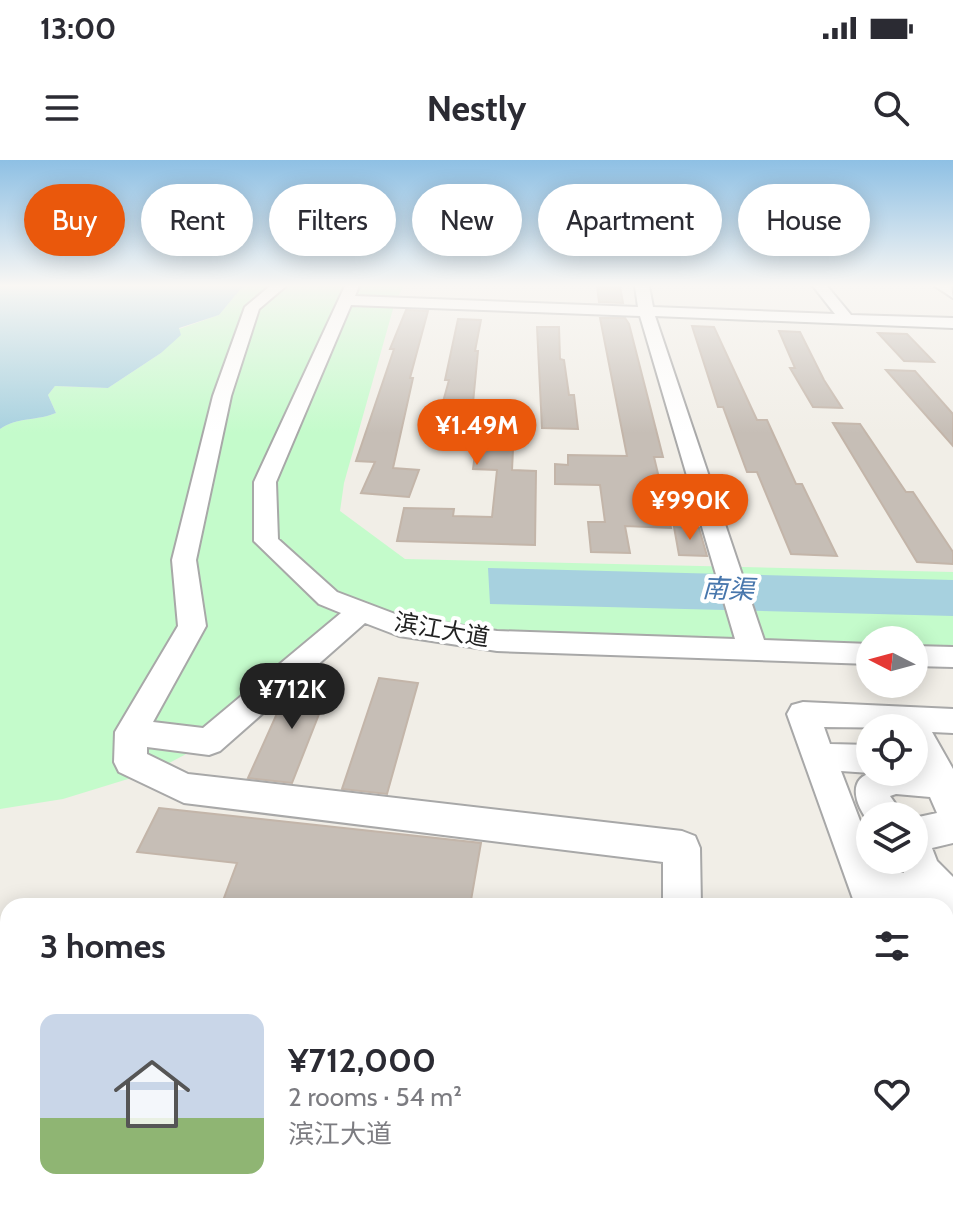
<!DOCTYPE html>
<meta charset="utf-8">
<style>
body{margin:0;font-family:Cabin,"Noto Sans SC",sans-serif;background:#f2f2f3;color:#2b2b33;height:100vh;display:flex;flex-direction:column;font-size:30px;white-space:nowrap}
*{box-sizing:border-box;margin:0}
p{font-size:26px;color:#7c7c81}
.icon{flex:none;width:44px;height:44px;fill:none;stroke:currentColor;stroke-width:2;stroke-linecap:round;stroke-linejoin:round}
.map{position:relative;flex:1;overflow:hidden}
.side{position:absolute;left:0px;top:738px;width:954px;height:314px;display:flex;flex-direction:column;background:#fff;border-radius:24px 24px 0 0;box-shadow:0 4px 20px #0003}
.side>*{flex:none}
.guide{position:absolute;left:24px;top:24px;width:906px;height:72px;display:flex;gap:16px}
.needle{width:52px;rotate:276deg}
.tools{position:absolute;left:856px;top:466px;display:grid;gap:16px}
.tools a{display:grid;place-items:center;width:72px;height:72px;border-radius:50%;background:#fff;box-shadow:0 4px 20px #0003;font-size:40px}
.price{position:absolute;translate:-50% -68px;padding:0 18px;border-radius:28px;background:#ea580c;color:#fff;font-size:26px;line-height:52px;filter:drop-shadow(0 2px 4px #0008)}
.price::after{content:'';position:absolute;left:50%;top:48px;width:24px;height:18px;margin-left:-12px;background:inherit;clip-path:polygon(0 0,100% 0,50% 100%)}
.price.active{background:#222;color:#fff}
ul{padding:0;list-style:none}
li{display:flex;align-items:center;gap:24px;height:200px;padding:0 40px}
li+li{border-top:2px solid #e1e1e2}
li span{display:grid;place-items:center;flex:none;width:224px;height:160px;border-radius:16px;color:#555}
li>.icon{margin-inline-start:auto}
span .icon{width:96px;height:96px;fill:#fffc;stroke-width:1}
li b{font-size:34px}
h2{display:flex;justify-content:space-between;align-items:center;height:96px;padding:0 40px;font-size:34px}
.tag{padding:0 28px;border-radius:36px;background:#fff;box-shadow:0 4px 20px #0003;font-size:28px;line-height:72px}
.tag.active{background:#ea580c;color:#fff}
.status{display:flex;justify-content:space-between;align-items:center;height:56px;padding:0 40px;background:#fff;direction:ltr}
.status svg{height:22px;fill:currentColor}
header{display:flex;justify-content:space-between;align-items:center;height:104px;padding:0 40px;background:#fff;font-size:36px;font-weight:700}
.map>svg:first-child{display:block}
</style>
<div class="status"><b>13:00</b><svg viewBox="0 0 49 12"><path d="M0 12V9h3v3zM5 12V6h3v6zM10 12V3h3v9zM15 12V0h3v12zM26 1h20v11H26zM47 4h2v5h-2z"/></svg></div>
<header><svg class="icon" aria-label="menu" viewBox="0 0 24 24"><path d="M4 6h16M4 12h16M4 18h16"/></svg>Nestly<svg class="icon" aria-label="search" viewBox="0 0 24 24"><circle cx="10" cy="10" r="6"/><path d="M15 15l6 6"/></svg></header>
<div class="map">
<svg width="953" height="1051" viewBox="0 0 953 1051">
<rect width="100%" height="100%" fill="#f1eee7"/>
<path fill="#c4fbcb" d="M243,126H404L395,142L344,323L340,351L405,399L953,412V497L914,496V480H870V494L497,481L361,451L209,582L154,611L63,639L0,649V269C17,257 37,261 56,253L48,235L55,226L108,228L161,193L179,169L219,155Z"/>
<path fill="#a7d1df" d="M0,126H243L219,155L179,168L181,175L161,193L108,228L55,226L48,235L56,253C37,261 17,257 0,269Z
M488,408L953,420V456L490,444Z"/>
<path fill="#c6beb6" stroke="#c3b5a9" stroke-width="2" d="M597,126H620L623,143L599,142Z
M406,150L428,151L410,218H413L393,308L419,310L409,337L361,333L375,302L356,301L394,189H390Z
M600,158H625L629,164L663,297H654L671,368L625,366L630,393L591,392L588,362H605L600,325L555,324V304L568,305V295L627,296Z
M458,159L481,160L475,191H478L473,243H484L483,250L497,252L493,288L513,289L512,310L536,311L535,385L397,381L404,348L454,349L453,356L492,357L497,310L473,309L476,287L461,286L466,264L480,262L449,261L453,242H443L449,220H445Z
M692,166L714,167L757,260H767L796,324H802L837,396L791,394L757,312H747L723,247H718Z
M537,167H559L560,199L564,200L569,235H574L578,269L542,268Z
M779,171L800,172L824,220L842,248L813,247L790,208H795Z
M878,173L907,174L934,202L904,201Z
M886,210L915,211L953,254V286Z
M833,263L860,264L906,332H913L953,392V404L917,402Z
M674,367L699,368L707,396L679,395Z
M312,514L334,516L292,623L248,618L283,540Z
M379,518L418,523L387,634L342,629Z
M159,648L481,683L470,746H221L237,703L137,692Z"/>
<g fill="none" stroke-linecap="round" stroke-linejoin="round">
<defs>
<path id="minor" d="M270,126H286L259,149L231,236L196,400L206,466L153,562L203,568L341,453L319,444L254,381V322L345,126H359L355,136L638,147L635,126H649L653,147L835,154L813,126H827L851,155L953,158V168L655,156L764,480L870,484V504L497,491L399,476L365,463L220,591L209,595L147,587V594L188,614L682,671L695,676L700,688L701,746H663V702L184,643L119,612L114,602L115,572L178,466L172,400L213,236L245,147ZM351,145L640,156L735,479L497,471L403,457L337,432L278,379L276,322Z
M935,126H951L953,138Z
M914,486L953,487V507L914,506Z
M803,542L953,549V573L932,572L953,609V683L932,688L937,701L953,717V758L946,757V746H877L853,739L787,554L792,545ZM824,567L914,568V612C902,612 886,609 874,612C845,618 856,647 870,663V656H904L890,636L896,634L930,637L937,653L914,658V700H899L904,713L879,710L875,700H870V687L841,611L870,613L872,612L870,585L830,584Z
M946,925L953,927V975L946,973Z"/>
</defs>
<use href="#minor" stroke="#a8a8a8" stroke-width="4"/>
<use href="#minor" fill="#fff" fill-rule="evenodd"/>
</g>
<linearGradient id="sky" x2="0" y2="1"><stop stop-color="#8ec0e4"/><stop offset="0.46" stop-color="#f9f7f4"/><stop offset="1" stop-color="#f9f7f4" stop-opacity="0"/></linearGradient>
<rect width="953" height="273" fill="url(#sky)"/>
<g text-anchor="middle" stroke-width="8" stroke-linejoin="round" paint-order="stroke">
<g font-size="24" fill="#212121" stroke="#fff">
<text transform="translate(442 470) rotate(10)" y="8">滨江大道</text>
</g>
<g font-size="26" font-style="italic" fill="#4776ac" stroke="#fff">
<text transform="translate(728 429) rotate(2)" y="9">南渠</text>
</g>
</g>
</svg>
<div class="tools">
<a><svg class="needle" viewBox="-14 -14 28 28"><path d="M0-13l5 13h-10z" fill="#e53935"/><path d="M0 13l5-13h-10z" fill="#7c7c81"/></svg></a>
<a><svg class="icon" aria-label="locate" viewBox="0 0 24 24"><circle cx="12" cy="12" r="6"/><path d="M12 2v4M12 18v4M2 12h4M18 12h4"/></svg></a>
<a><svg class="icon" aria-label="layers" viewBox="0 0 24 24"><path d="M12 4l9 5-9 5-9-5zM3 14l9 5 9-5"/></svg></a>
</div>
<b class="price" style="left:477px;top:307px">¥1.49M</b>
<b class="price" style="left:690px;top:382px">¥990K</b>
<b class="price active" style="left:292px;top:571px">¥712K</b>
<div class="guide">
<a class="tag active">Buy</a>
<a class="tag">Rent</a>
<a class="tag">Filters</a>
<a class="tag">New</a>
<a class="tag">Apartment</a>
<a class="tag">House</a>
</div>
<section class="side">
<h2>3 homes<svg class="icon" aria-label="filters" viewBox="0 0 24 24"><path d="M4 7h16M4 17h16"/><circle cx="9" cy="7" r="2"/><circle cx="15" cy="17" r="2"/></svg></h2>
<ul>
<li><span style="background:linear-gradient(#c9d6e8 65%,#8fb573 0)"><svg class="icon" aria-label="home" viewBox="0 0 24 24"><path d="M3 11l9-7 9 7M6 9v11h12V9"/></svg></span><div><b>¥712,000</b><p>2 rooms · 54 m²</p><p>滨江大道</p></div><svg class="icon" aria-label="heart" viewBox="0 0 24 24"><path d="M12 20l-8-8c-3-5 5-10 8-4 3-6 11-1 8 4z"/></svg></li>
</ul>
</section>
</div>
